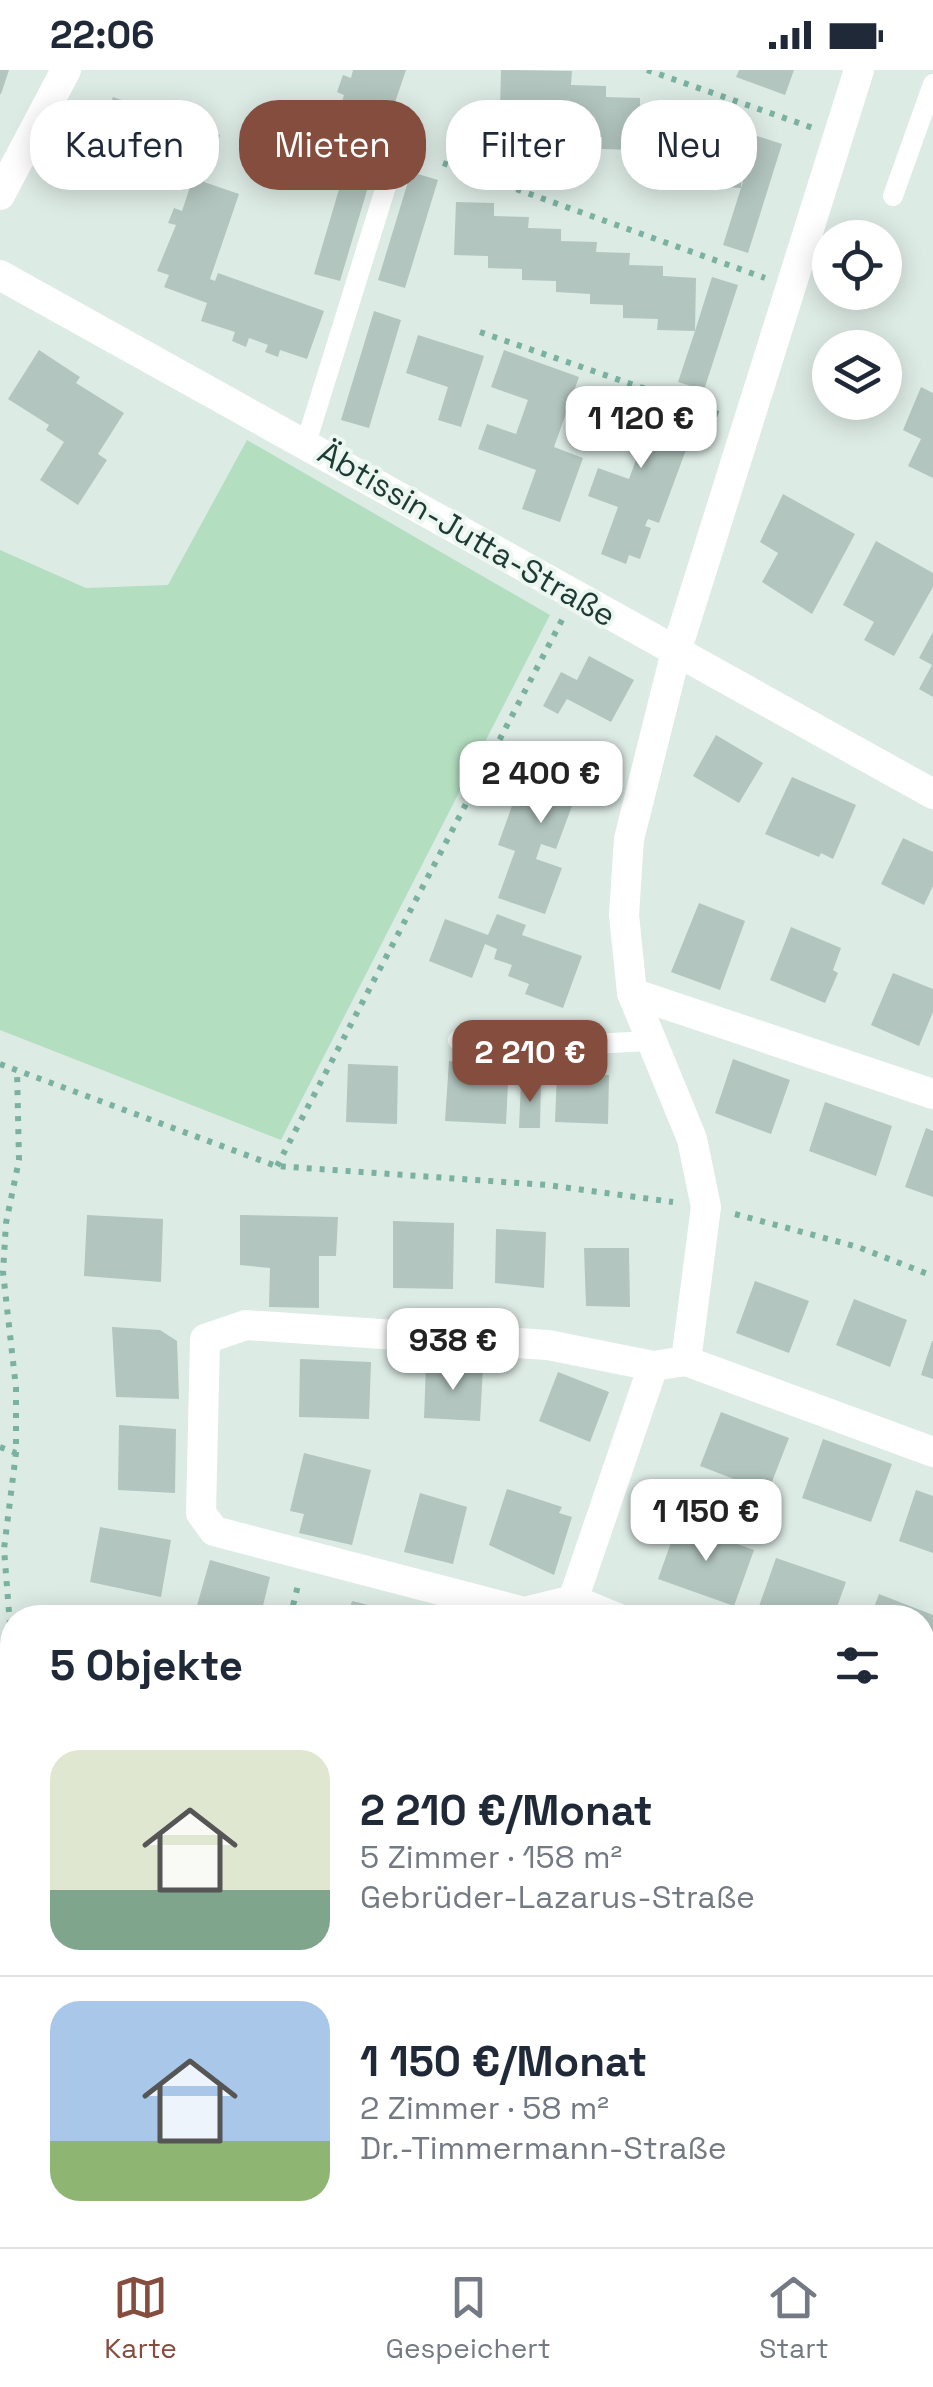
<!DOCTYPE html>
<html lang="de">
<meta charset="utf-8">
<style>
body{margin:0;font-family:"Space Grotesk",sans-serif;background:#f2f2f3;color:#1f2937;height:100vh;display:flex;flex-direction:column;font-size:38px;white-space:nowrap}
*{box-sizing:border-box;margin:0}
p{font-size:32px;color:#747a83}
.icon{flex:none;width:55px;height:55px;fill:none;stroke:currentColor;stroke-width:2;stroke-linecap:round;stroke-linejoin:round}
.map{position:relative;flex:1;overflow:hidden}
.side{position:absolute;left:0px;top:1535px;width:935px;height:642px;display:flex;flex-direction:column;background:#fff;border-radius:40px 40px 0 0;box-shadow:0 5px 25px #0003}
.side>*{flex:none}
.banner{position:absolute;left:30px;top:30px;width:875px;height:90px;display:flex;gap:20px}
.tools{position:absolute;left:812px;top:150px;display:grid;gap:20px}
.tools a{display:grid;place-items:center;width:90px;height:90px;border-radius:50%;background:#fff;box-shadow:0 5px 25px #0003;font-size:50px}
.price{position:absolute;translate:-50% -85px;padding:0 22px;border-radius:20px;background:#fff;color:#222;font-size:32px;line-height:65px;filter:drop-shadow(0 2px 5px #0008)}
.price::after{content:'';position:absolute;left:50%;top:60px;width:30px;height:22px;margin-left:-15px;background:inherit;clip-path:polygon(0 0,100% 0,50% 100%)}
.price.current{background:#844d3e;color:#fff}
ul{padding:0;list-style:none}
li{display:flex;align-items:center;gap:30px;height:250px;padding:0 50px}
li+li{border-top:2px solid #e0e1e3}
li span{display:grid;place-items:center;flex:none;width:280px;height:200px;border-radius:30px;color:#555}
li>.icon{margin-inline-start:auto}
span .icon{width:120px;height:120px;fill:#fffc;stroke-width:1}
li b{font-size:42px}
h2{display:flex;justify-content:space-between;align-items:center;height:120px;padding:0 50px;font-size:42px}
.tag{padding:0 35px;border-radius:40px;background:#fff;box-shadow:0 5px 25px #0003;font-size:35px;line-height:90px}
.tag.current{background:#844d3e;color:#fff}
.status{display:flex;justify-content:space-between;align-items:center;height:70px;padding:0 50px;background:#fff;direction:ltr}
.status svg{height:28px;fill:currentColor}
.dock{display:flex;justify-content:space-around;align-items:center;height:140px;border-top:2px solid #e0e1e3;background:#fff;font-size:28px;color:#747a83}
.dock a{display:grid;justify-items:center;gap:5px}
.dock .current{color:#844d3e}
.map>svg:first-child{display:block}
</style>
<div class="status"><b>22:06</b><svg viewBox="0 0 49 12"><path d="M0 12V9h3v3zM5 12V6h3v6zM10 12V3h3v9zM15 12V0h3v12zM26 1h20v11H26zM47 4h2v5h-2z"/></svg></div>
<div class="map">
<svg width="933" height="2177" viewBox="0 0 933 2177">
<rect width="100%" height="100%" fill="#ddebe5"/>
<path fill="#b3dec0" d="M247,370L550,545L281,1070L0,960V480L86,518L168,515Z"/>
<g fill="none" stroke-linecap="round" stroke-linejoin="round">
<path stroke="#7ec6d6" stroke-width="10" d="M0,1601L12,1607
M922,1919L933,1922"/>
</g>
<path fill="#b2c5be" d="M0,0H9L1,24H0Z
M353,0H406L372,100L323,83L333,56L326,53L332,37L339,41L344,25L337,22L343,5L351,8Z
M501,0L572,1L571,15L606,16V27L640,28V39L674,40V52L709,53V64L742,65L741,118L757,66L782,74L748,183L723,175L741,118L703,116V105L668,104V92L636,91L637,80L602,79V67L568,66L569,54L534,53V42L500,40Z
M739,0H794L785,25L736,7Z
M113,27L220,65L204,112L239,124L210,209L215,211L218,203L324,241L307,289L280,280L278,287L265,282L268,275L249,268L246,277L232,271L235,262L201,251L207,233L164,217L169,205L157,201L176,155L168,153L174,138L182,141L193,108L170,100L167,108L153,102L155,95L137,88L134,97L120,92L123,83L96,74Z
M345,99L371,107L340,211L314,204Z
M411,102L438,110L405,218L378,210Z
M456,132L494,133V146L529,147L528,158L561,159V171L597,172L596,182L630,183L629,195L663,196V206L696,208L695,261L712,207L738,215L704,320L678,312L695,261L657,260L658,249L623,248V235L590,234V224L556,222V211L522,210V199L488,198V186L454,185Z
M374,241L401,250L369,358L341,350Z
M418,265L484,286L461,357L438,350L448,317L406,303Z
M39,280L80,307L76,313L124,343L98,384L107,390L78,435L40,410L64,372L46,360L49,355L8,329Z
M504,280L579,307L554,377L583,388L560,452L522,439L536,400L478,379L487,354L516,364L528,330L491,317Z
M921,317L933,323V408L908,396L921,369L903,360Z
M608,318L697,350L659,453L648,449L645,456L651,458L640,489L629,485L626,494L601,484L618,437L588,426L598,398L629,409L646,362H620L617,353L598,345Z
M783,424L855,464L812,544L762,512L778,483L760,472Z
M876,471L933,503V517L894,586L864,570L874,552L843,535Z
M933,562V627L919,619L932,595L919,588Z
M589,586L634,610L611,652L567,629L558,644L543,636L561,602L577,610Z
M716,665L763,693L739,733L693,706Z
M580,678L604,687L594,713L582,709L556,779L541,774L536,789L562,798L545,844L498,828L515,781L498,775L531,683L573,698Z
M792,707L856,735L833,789L821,783L819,787L765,764Z
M903,768L933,782V816L924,835L881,814Z
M699,833L745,851L720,920L671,902Z
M497,844L526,855L522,865L582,886L563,938L525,924L529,914L508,906L512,895L494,889L497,879L485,874L472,908L429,891L445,849L488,865Z
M791,857L841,878L833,900L838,903L825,933L770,910Z
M893,903L933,919V942L919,976L871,955Z
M733,989L790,1010L771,1064L715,1043Z
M449,991L509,994L506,1054L445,1051Z
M348,994L398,996L397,1054L346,1052Z
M557,1003L609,1005L608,1054L555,1052Z
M521,1011H541L540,1058H519Z
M825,1032L892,1056L876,1106L809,1081Z
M926,1058L933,1061V1127L905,1117Z
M87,1145L163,1149L161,1212L84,1206Z
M240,1145L338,1147L336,1186H319V1238L269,1237L270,1198L240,1195Z
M393,1151L454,1153L453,1219L393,1218Z
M496,1159L546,1162L544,1218L495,1213Z
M584,1178H629L630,1237L586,1236Z
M755,1211L809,1231L789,1283L736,1263Z
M854,1229L907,1250L890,1297L836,1275Z
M112,1257L160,1260L177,1271L179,1329L116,1327Z
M932,1271H933V1309L921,1305Z
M300,1289L371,1292L369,1349L299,1347Z
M426,1295L483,1298L480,1351L424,1348Z
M558,1302L609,1322L590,1372L539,1351Z
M721,1342L789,1368L768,1422L700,1396Z
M119,1355L176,1359L175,1423L118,1420Z
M823,1369L892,1394L871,1452L802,1428Z
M304,1383L371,1400L352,1475L299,1463L304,1444L290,1441Z
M507,1419L562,1437L559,1443L572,1447L554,1505L489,1475Z
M916,1420L933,1426V1483L899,1471Z
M420,1423L467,1437L453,1494L404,1482Z
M678,1453L754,1480L734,1536L658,1509Z
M100,1457L171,1470L161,1527L90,1512Z
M776,1488L846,1512L833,1548H772L757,1542Z
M210,1490L270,1507L260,1548H228L196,1539Z
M879,1524L933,1545V1580L923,1607L922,1548H870Z
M352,1531L415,1546V1548H347Z
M922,1706L933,1710L923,1737H922Z
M922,1973L933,1977L932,2054L922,2051Z
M363,2165H438L434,2177H359Z
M846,2165H909L905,2177H849L843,2175Z"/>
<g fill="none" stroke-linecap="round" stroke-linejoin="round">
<path stroke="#7ab1a1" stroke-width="6" stroke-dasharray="5 8" stroke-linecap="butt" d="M647,0L813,58
M443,93L765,208
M480,262L721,345
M0,994L276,1096L547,1115L673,1132
M277,1096L563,548
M735,1144L858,1177L933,1206
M0,1377L16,1383
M290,1548L299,1511
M10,1555L4,1479L16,1383V1318L3,1202L6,1153L19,1090L17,1000
M0,1632L12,1638
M0,1811H12
M922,1831L933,1800
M922,1873L933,1875
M922,1950L933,1953
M0,2108L12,2112
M465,2177L468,2165"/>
<path stroke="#fff" stroke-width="20" d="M893,126L933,14
M306,373L392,97
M458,970L573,975L650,971"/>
<path stroke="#fff" stroke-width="30" d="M0,125L66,0
M0,205L933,724
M632,923L933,1024
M686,1291L933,1382
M573,1530L653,1296L686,1291L706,1137L692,1069L632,923L624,845L629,769L676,582L859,0
M573,1530L524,1542L214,1461L201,1443L205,1269L246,1255L548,1275L653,1296
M573,1530L617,1548
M922,1658L933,1662
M0,2165L36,2177
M184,2177L187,2165
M802,2177L806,2165"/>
</g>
<g text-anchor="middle" stroke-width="8" stroke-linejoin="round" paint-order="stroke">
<g font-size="32" fill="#1d3b34" stroke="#edf7f2">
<text transform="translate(467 464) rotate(30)" y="11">Äbtissin-Jutta-Straße</text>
</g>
</g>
</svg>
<div class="tools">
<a><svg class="icon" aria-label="locate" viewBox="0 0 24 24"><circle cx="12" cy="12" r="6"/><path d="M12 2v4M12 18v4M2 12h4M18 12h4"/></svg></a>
<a><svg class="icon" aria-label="layers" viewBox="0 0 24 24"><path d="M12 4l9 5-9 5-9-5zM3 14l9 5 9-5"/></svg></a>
</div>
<b class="price" style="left:641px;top:401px">1 120 €</b>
<b class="price" style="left:541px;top:756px">2 400 €</b>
<b class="price current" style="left:530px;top:1035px">2 210 €</b>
<b class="price" style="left:453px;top:1323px">938 €</b>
<b class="price" style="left:706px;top:1494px">1 150 €</b>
<div class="banner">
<a class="tag">Kaufen</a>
<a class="tag current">Mieten</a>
<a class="tag">Filter</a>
<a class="tag">Neu</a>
</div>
<section class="side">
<h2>5 Objekte<svg class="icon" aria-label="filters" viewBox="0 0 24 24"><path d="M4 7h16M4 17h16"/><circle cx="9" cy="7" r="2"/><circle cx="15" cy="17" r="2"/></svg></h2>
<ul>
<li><span style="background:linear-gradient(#dfe7d0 70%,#7fa58c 0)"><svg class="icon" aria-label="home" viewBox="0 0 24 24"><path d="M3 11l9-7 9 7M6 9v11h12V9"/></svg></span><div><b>2 210 €/Monat</b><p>5 Zimmer · 158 m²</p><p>Gebrüder-Lazarus-Straße</p></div></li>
<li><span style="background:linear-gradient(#a9c7e8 70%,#8fb573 0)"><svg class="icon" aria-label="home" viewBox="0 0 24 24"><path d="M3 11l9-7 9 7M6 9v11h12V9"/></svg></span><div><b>1 150 €/Monat</b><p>2 Zimmer · 58 m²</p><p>Dr.-Timmermann-Straße</p></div></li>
</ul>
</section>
</div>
<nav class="dock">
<a class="current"><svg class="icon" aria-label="map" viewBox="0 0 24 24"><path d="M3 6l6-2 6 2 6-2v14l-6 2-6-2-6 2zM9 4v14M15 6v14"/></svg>Karte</a>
<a><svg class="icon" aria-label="saved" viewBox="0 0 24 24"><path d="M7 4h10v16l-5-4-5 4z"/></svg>Gespeichert</a>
<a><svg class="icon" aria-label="home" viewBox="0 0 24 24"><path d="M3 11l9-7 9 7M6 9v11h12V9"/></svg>Start</a>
</nav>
